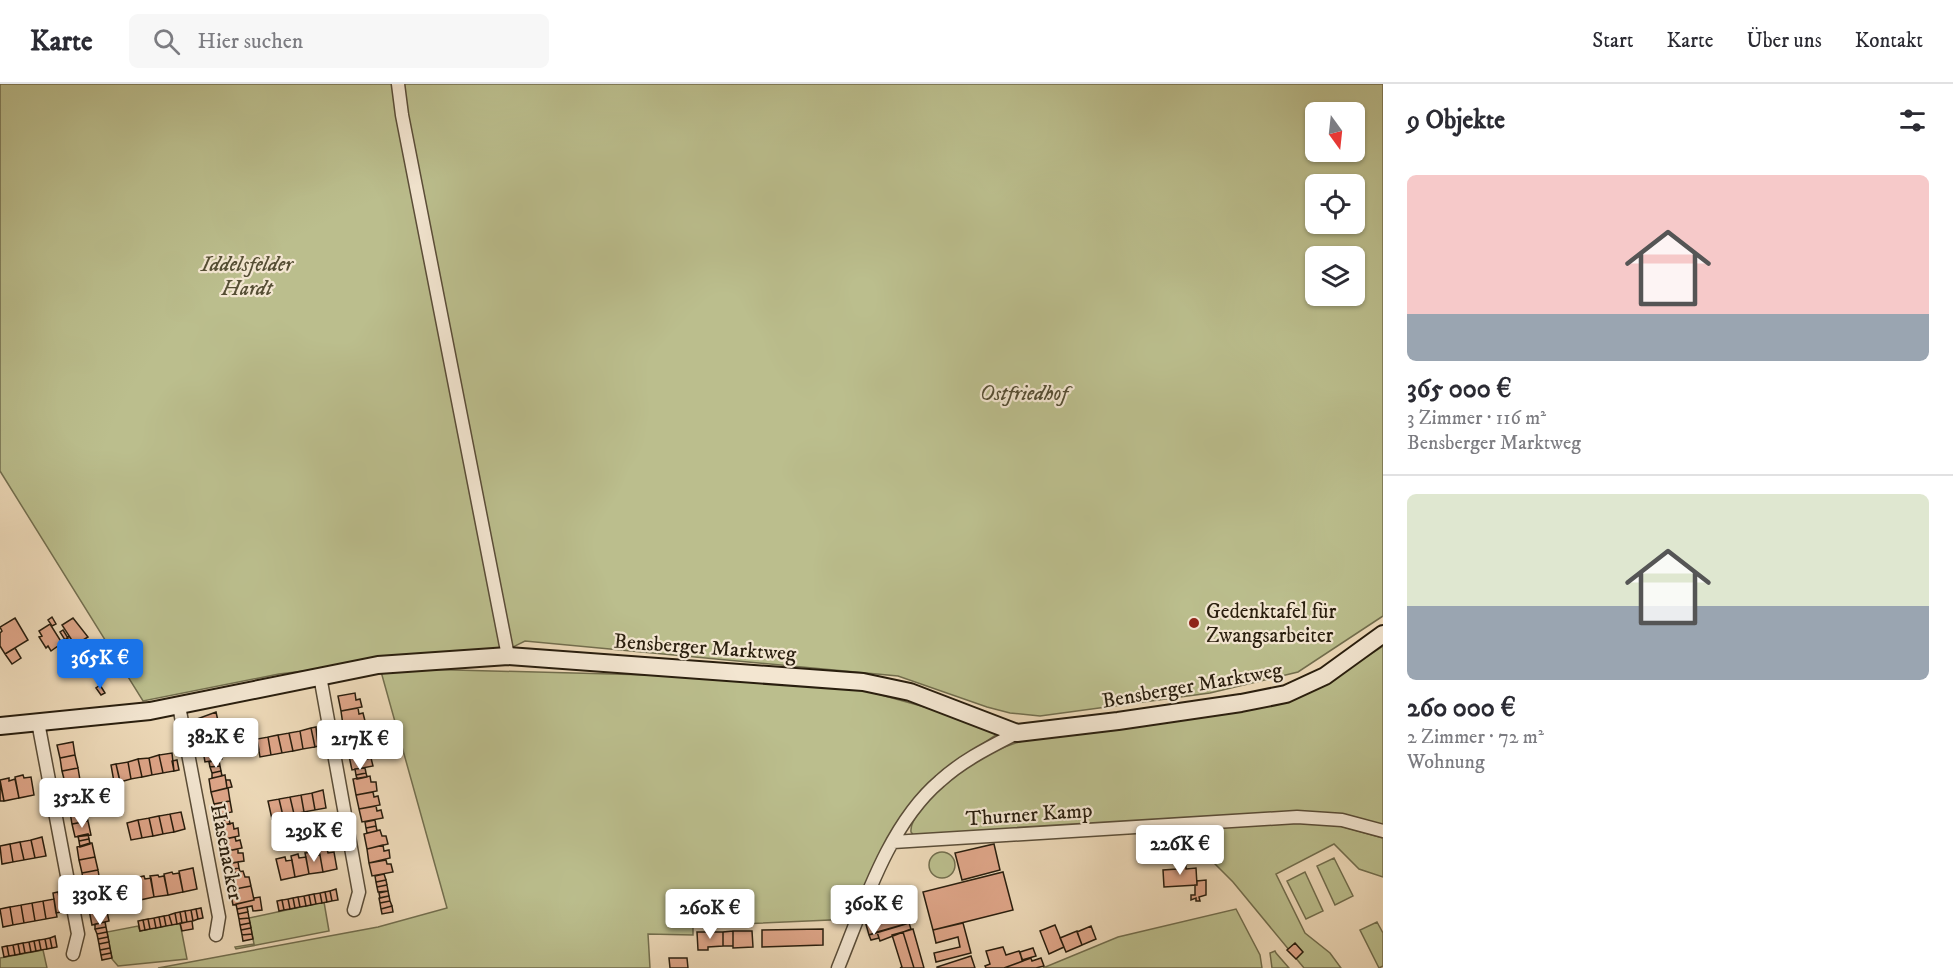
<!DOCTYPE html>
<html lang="de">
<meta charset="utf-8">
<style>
body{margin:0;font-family:"IM FELL DW Pica",serif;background:#f7f7f7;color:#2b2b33;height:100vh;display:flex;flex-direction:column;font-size:22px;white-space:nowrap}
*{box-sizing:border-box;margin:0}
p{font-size:20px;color:#7c7c81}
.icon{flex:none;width:33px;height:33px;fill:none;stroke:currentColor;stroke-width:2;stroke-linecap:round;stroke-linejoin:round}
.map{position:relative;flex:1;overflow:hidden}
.panel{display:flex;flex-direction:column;background:#fff;width:570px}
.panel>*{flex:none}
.needle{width:39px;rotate:165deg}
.tools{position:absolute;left:1305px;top:18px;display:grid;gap:12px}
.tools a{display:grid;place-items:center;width:60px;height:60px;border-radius:9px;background:#fff;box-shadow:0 2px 4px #0004;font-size:30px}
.price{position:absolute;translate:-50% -51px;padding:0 14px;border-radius:6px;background:#fff;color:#222;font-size:20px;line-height:39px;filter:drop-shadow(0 2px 3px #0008)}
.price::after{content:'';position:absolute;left:50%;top:36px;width:18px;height:14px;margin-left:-9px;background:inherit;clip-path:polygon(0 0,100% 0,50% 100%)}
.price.active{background:#1a73e8;color:#fff}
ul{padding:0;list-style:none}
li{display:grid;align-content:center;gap:12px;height:318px;padding:0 24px}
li+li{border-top:2px solid #e1e1e2}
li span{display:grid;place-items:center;height:186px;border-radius:9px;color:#555}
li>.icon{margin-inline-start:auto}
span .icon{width:108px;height:108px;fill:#fffc;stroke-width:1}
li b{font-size:26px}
h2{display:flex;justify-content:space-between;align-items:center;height:72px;padding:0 24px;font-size:26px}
header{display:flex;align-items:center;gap:36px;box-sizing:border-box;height:84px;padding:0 30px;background:#fff;border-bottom:2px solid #e1e1e2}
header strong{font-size:28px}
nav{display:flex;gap:33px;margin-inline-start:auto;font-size:21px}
.search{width:420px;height:54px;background:#f7f7f7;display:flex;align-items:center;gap:15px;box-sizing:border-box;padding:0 21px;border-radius:9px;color:#7c7c81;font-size:22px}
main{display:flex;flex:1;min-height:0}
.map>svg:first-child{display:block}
</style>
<header>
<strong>Karte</strong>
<div class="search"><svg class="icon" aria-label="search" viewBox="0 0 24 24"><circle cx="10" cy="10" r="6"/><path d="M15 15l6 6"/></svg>Hier suchen</div>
<nav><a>Start</a><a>Karte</a><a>Über uns</a><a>Kontakt</a></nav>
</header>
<main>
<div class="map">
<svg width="1383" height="884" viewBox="0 0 1383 884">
<rect width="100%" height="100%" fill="#edd9b8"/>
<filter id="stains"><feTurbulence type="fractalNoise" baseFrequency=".00333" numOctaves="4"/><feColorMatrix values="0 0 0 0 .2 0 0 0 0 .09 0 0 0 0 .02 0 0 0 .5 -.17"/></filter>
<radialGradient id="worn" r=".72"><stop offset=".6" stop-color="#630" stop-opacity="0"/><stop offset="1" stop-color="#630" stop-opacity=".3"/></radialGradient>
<path fill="#bbbe8d" stroke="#726e4e" stroke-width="1.5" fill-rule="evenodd" d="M0,0H1383V532L1298,588L1210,609L1040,632L1010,629L987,623L898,592L525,557L503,568L378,578L279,590L143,617L0,387ZM1316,28H1354V68H1316ZM1316,100H1354V140H1316ZM1316,172H1354V212H1316Z
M1383,562V744L1338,731L915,753L911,748C910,738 918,731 923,723C950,687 986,667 1029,655L1337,592Z
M380,584L724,593L856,604L932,625L997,650L943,687L921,709L853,835L693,842V851L648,850L650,884H158L378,843L447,824Z
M1319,736L1383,754V793L1359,785L1334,760L1276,790L1305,849L1330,869L1341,884H1304L1233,798L1212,777L1215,738Z
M929 781a13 13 0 1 1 26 0a13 13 0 1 1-26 0Z
M1334,774L1353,812L1335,821L1317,782Z
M1305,788L1323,827L1306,835L1287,797Z
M324,818L329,847L236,865L235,863L254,860L249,834Z
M1236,825L1260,871L1262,884H1043L1118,853Z
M1377,838L1383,849V882L1379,884L1360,846Z
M180,839L187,875L118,882L112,875L107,848L138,842L140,847Z
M43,866L47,884H0V874Z
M1275,867L1276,869L1289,884H1272L1270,869Z"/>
<path fill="#dea588" stroke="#291e0e" stroke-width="1.5" d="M52,533L56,540L52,542L48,536Z
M15,534L28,556L5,570L0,562V549L2,547L0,543Z
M73,534L88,553L75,561L62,541Z
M50,540L62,559L51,567L48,562L46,564L39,553L42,552L39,547Z
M63,546L68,554L65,556L60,548Z
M69,552L75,561L64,567L60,561Z
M15,564L21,574L12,580L5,570Z
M100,601L105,609L101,611L96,604Z
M355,609L356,616L360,615L362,623L341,627L338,612Z
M358,624L359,630L363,629L365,637L343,641L341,627Z
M216,628L218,637H222L198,642L197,635Z
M214,639L216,651L200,654L198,642Z
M356,639L357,644L347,646L346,640Z
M316,643L318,662L315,663L311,644Z
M311,644L315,663L303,665L300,647Z
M357,644L358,649L348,651L347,646Z
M300,647L303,665L293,667L289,649Z
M289,649L293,667L282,669L278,651Z
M358,649L359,655L349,657L348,651Z
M216,651L219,663L203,667L200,654Z
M278,651L282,669L271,671L268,653Z
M268,653L271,671L260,673L257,655Z
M363,654L364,661L368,660L370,667L349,672L346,657Z
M257,655L259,666L253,667L251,656Z
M73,658L75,671L60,674L57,661Z
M219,663L222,675L205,678L203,667Z
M366,668L367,675L371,674L373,682L352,686L349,672Z
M172,669L174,687L163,689L159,671Z
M75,671L78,684L62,687L60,674Z
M159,671L163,689L152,691L149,674Z
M149,674L152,691L142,693L138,675Z
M138,675L142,693L131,695L128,678Z
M177,676L179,686L174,687L172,677Z
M219,676L220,682L210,683L209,678Z
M128,678L131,695L120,698L116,680Z
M116,680L120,697L114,698L111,681Z
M220,682L221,687L212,689L210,683Z
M78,684L80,696L65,699L62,687Z
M365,684L366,689L356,691L355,685Z
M221,687L222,692L212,694V689Z
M366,689L367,693L357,695L356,691Z
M23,691L24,694L31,693L34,711L19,714L15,693Z
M225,691L227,704L211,708L209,695Z
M370,692L371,698H376L377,707L356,711L353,695Z
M9,694V697L15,695L19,714L4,717L0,696Z
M226,696H230L232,703L227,704Z
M78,697L79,701L69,703L68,699Z
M0,698L4,717H0Z
M79,701L80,707L70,709L69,703Z
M228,704L230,717L214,720L211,708Z
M323,706L326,724L315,726L312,709Z
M80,707L81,712L71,714L70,709Z
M373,708L374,713L378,712L380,721L359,725L356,711Z
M312,709L315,726L304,728L301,711Z
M83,711L85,724L70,728L67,715Z
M301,711L304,728L294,730L290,713Z
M290,713L294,730L283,732L279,715Z
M279,715L283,732L272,735L268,717Z
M230,717L232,728L216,731L214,720Z
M376,722L377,727L381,726L383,734L362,738L359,725Z
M85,724L88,737L72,740L70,728Z
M181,728L185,745L174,748L170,730Z
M228,729L229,735L220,737L218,731Z
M170,730L174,748L163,750L159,732Z
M159,732L163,750L153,752L149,734Z
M149,734L153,752L142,754L138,736Z
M229,735L230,740L220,741V737Z
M138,736L142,754L131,756L127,739Z
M375,736L376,742L366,744L365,738Z
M88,737L91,751L75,753L72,740Z
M233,739L234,745L238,744L239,752L220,756L217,742Z
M376,742L377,747L367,749L366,744Z
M380,746L382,752H386L388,760L367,765L364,750Z
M88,750L89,755L79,757L78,752Z
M42,753L46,772L35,774L31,756Z
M235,753L236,757L240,756L242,764L222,768L220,756Z
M89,755L90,760L80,763L79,757Z
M31,756L35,774L24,776L20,758Z
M20,758L24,776L13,778L10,760Z
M90,759H92L95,773L79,776L77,763Z
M10,760L13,778L2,780L0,762Z
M994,760L1000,786L962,796L955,769Z
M383,761L384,767L389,766L390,774L369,779L367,765Z
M238,765V769H243L244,777L225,780L222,768Z
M327,765L328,769L334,768L337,785L323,788L319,766Z
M313,768L314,772L320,771L323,788L309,790L305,769Z
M298,770L299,774L306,773L309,790L295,793L291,772Z
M95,773L98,786L82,789L79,776Z
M285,773L286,777L292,776L295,793L281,796L276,775Z
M386,776L387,780H391L393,788L372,792L369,779Z
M1186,777V785L1196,784L1197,801L1164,803L1163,786L1177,785L1176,778Z
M238,778L239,784L229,786L228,780Z
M193,784L197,805L183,808L179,787Z
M239,784L240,788L230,790L229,786Z
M98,786L100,798L84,801L82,789Z
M243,787L245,793H249L251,802L230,806L227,790Z
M172,788L173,790L179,789L183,808L168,811L164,790Z
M1003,788L1013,826L933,846L923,808Z
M384,790L386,796L376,798L375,792Z
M158,791L159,793L164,792L168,811L154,813L150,792Z
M144,792L145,795L151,794L154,813L140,816L135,794Z
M386,796L387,801L377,803L376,798Z
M1206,796V811L1199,813L1200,817H1196V814L1191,816V811H1195V801H1197V797Z
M98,798L99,803L88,805L87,800Z
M387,801L388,807L378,808L377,803Z
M251,802L254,816L233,821L230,806Z
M99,803L100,809L89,811L88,805Z
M336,805L338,816L332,817L330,807Z
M330,807L332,817L327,818L325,808Z
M388,807L389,812L380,814L379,809Z
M58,808L62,828L56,829L53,809Z
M103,808L106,823L89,826L86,812Z
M325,808L327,818L322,819L320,809Z
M320,809L322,819L316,820L314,810Z
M314,810L316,820L311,821L309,811Z
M309,811L311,821L306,822L304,812Z
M304,812L306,822L300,823L298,813Z
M389,812L390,817L380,819L379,814Z
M260,813L262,826L253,827L252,822L237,825L236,820L254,816V814Z
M298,813L300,823L295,824L293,814Z
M293,814L295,824L290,825L288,815Z
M54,815L57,833L46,835L43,817Z
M288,815L290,825L284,826L282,816Z
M282,816L284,826L279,827L277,817Z
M43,817L46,835L35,837L32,819Z
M390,817L392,822L381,825L380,819Z
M32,819L35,837L24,839L21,821Z
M899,819L906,840L869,851L863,830Z
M21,821L24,839L13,841L10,823Z
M392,822L393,828L382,830L381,825Z
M10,823L13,841L3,843L0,825Z
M106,823L109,837L92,841L89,826Z
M247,823L248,828L238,830L237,825Z
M201,824L203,834L198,835L196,825Z
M196,825L198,835L193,837L191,826Z
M191,826L193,837L187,838L185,827Z
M185,827L187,838L182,839L180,828Z
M180,828L182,839L177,840L175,829Z
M248,828L249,834L239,835L238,830Z
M175,829L177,840L172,841L169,831Z
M169,831L172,841L166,842L164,832Z
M164,832L166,842L161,843L159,833Z
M159,833L161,843L156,844L154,834Z
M154,834L156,844L150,845L148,835Z
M249,834L250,839L240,841L239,835Z
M148,835L150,845L145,846L143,836Z
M143,836L145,846L140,847L138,837Z
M192,837L193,845L182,847L180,839Z
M105,838L106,843L95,845V840Z
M250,839L251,844L241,846L240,841Z
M909,839L911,845L880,857L877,848Z
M963,839L971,869L936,878L934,869L960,863L958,853L936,859L933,846Z
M1055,841L1064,863L1049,870L1040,847Z
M1091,842L1096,855L1082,861L1077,848Z
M106,843L107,848L97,850L95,845Z
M251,844L252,850L242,851L241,846Z
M823,845V861L762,863V846Z
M913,845L924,884H914L903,848Z
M733,847V862H723V848Z
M733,847H752L753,863L733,864Z
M1077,847L1082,861L1066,868L1060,854Z
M107,848L108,853L98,855L97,850Z
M697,848H723V862L708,863V866H698Z
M877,848L879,854L871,856L869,851Z
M903,848L914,884H900L902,883L892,851Z
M252,850L253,855L243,857L242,851Z
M55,852L57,863L52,864L50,854Z
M108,853L109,858L99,860L98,855Z
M50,854L52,864L47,865L45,855Z
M45,855L47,865L41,866L39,856Z
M39,856L41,866L36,867L34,857Z
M34,857L36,867L31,868L29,858Z
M29,858L31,868L25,869L23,859Z
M109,858L110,864L100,866L99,860Z
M23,859L25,869L20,870L18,860Z
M1295,859L1303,868L1296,875L1287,866Z
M18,860L20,870L15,871L13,861Z
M13,861L15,871L9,872L7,862Z
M7,862L9,872L4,873L2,863Z
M1003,863L1006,871L1019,867L1023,877L1004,884H986L985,882L990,880L986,867Z
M110,864L111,869L101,871L100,866Z
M1033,864L1036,872L1022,876L1020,868Z
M111,869L112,874L102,876L101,871Z
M971,872L975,884H937V883Z
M669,874H687L688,884H670Z
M1031,874L1032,877L1041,874L1044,882L1036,884H1004Z"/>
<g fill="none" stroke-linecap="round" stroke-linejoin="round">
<defs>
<path id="street" d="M398,0L402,31L508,572
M320,592L359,808L354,826
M179,622L219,833L216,851
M38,638L78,850L73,870
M893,758L1297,733L1342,736L1383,747
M838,884C863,823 888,741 940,697C963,676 990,663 1017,649"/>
<path id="secondary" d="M0,642L150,627L378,581L508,572L863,598L910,608L1017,649L1118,637L1241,619L1286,610L1325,592L1383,550"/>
</defs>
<use href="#street" stroke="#5a4d38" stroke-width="15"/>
<use href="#secondary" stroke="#291e0e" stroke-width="20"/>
<use href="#street" stroke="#f3e6d1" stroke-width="12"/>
<use href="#secondary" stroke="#f3e6d1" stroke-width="16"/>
</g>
<circle fill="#8f2418" stroke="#f3e6d1" stroke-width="2" cx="1194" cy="539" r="6"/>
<g text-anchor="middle" stroke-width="4.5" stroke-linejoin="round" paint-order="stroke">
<g font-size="21" font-style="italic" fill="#554e34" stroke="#f3e6d1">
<text x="247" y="187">Iddelsfelder<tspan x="247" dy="24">Hardt</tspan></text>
<text x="1024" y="316">Ostfriedhof</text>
</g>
<g font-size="21" fill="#291e0e" stroke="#f3e6d1" text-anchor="start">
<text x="1206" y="534">Gedenktafel für<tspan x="1206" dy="24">Zwangsarbeiter</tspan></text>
</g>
<g font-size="21" fill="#291e0e" stroke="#f3e6d1">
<text transform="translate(705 563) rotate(4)" y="7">Bensberger Marktweg</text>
<text transform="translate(1192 601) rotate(-10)" y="7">Bensberger Marktweg</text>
<text transform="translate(1029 730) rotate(-4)" y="7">Thurner Kamp</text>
<text transform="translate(227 768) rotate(79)" y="7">Hasenacker</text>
</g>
</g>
<rect width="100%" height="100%" filter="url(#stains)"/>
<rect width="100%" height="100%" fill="url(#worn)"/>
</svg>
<div class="tools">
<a><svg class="needle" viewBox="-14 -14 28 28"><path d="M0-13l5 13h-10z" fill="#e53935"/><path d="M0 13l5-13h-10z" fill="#7c7c81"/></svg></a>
<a><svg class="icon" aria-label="locate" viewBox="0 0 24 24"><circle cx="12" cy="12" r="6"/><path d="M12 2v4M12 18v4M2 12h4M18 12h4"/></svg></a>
<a><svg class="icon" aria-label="layers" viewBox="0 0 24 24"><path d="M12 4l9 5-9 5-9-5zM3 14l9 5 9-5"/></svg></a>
</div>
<b class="price active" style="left:100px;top:606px">365K €</b>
<b class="price" style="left:216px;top:685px">382K €</b>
<b class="price" style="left:360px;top:687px">217K €</b>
<b class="price" style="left:82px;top:745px">352K €</b>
<b class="price" style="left:314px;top:779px">239K €</b>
<b class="price" style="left:1180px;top:792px">226K €</b>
<b class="price" style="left:100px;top:842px">330K €</b>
<b class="price" style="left:874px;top:852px">360K €</b>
<b class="price" style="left:710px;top:856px">260K €</b>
</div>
<section class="panel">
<h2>9 Objekte<svg class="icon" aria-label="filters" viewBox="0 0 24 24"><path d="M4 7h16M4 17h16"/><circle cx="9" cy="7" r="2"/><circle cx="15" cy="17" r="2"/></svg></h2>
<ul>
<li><span style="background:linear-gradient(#f6c9c9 75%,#9aa5b1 0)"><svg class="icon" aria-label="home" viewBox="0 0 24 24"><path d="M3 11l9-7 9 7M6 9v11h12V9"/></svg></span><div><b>365 000 €</b><p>3 Zimmer · 116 m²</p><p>Bensberger Marktweg</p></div></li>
<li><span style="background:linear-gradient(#dfe7d0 60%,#9aa5b1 0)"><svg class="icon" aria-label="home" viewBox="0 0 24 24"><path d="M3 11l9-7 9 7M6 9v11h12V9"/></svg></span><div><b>260 000 €</b><p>2 Zimmer · 72 m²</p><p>Wohnung</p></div></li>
</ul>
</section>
</main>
